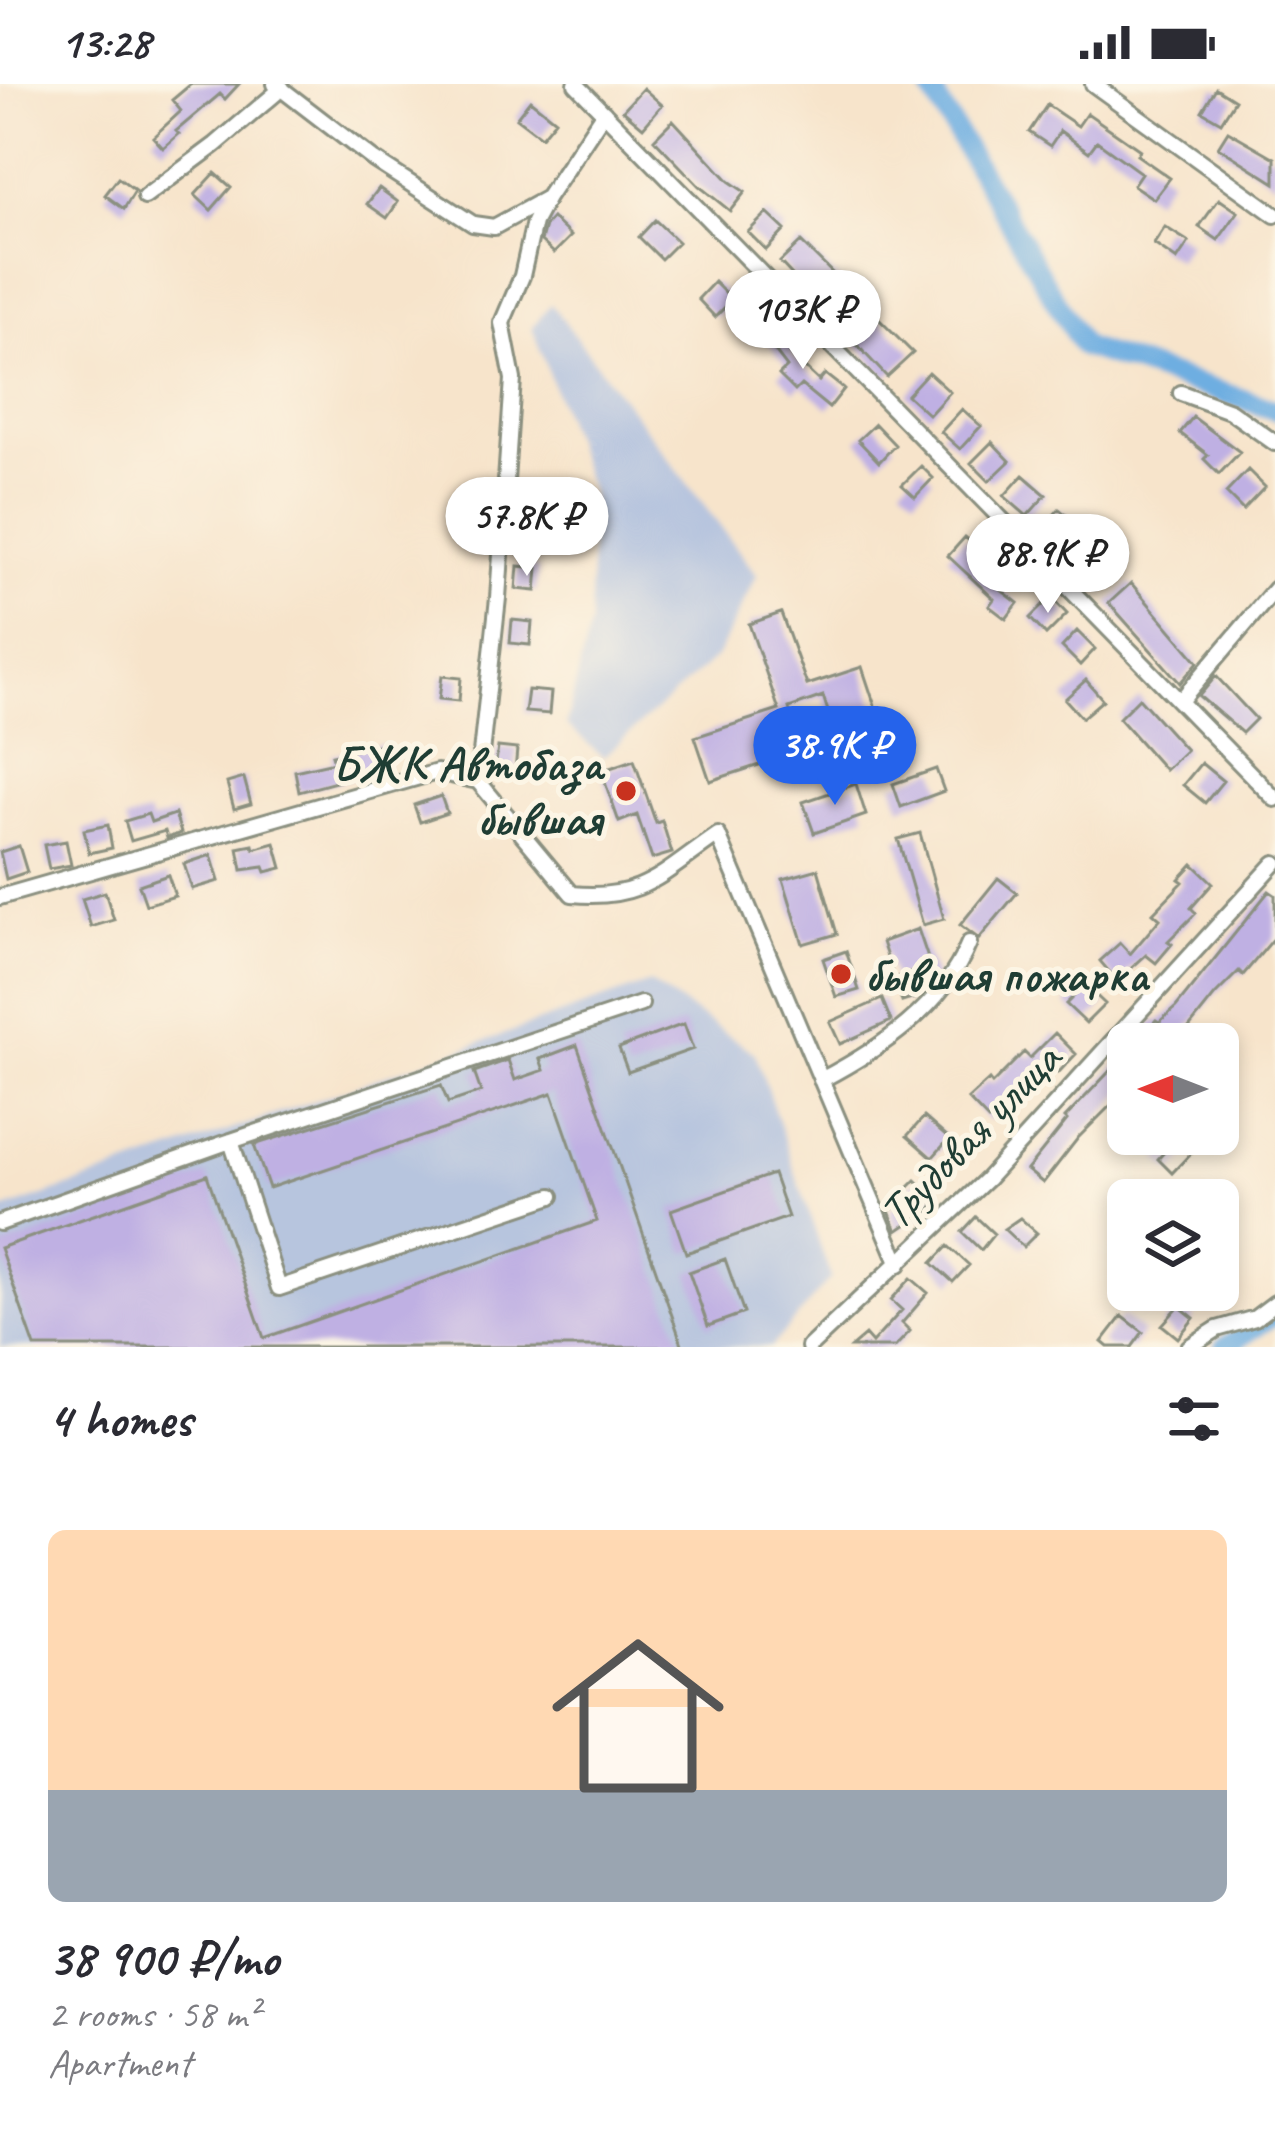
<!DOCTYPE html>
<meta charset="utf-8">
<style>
body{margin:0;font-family:Caveat,sans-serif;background:#f7f7f7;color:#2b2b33;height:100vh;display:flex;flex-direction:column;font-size:45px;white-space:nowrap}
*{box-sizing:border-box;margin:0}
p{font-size:39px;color:#7c7c81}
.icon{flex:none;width:66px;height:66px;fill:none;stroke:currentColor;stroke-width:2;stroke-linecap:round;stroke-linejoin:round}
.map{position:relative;height:1263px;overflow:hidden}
.drawer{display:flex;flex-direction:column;background:#fff;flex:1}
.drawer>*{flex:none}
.needle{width:78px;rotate:270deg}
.controls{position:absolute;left:1107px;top:939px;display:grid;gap:24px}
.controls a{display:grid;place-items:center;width:132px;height:132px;border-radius:18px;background:#fff;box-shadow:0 6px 18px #0003;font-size:60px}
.price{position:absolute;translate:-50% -102px;padding:0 27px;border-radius:42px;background:#fff;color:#222;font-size:39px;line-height:78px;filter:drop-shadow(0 3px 6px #0008)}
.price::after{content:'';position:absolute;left:50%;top:72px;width:36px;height:27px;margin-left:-18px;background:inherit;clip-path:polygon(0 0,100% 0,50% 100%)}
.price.selected{background:#2563eb;color:#fff}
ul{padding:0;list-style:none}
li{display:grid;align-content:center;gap:24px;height:636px;padding:0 48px}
li span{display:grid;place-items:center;height:372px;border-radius:18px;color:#555}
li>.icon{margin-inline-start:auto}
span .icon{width:216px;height:216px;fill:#fffc;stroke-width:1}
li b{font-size:51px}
h2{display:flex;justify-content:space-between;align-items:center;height:144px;padding:0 48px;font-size:51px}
.status{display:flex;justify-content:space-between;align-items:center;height:84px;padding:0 60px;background:#fff;direction:ltr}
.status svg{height:33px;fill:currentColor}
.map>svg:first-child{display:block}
</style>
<div class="status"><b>13:28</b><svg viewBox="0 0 49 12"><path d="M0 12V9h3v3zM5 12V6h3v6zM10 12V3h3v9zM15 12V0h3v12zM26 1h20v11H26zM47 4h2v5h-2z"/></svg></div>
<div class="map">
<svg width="1275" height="1263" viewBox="0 0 1275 1263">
<rect width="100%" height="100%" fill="#fcf5e5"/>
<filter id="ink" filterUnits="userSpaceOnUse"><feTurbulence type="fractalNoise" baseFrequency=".00833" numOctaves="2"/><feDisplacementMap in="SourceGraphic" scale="24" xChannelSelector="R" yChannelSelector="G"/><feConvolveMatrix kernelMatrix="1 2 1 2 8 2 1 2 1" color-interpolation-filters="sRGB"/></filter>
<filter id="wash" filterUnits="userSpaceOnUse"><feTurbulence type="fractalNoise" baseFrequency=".004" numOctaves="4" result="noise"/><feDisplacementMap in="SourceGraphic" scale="48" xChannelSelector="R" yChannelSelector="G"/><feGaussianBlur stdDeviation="2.7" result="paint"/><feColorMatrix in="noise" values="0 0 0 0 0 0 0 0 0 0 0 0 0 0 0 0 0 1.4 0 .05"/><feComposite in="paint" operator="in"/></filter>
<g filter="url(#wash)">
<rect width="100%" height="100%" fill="#f7e4cb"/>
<path fill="#b7c5de" d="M551,220L757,491L717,572L603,673L566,641L590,541L591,409L532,243Z
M650,899L755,969L831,1194L771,1263H0V1127Z"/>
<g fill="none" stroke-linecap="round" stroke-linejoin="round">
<path stroke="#6eaee1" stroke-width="21" d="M932,0V7L1083,263L1275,326
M1225,1263L1275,1230"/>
</g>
<g id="blocks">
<path fill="#bfb0e3" d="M191,0H239L225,15L220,10L176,47L179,50L163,64L153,53L181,27L172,16Z
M643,4L662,21L643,43L623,26Z
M1216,4L1235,16L1221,38L1202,27Z
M530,16L555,36L541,53L516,34Z
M1047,21L1078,42L1087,29L1140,66L1137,71L1170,94L1154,115L1133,101L1141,89L1097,57L1089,68L1060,47L1050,62L1029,48Z
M673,36L729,97L745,108L730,127L699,102L654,55Z
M1228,47L1275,74V99L1218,63Z
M215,89L231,103L211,126L195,111Z
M118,94L135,107L124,125L105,111Z
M379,104L398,118L387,134L367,120Z
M1219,115L1238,128L1218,156L1199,143Z
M767,129L785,146L766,166L748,148Z
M552,134L571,152L554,169L541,157L545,142Z
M655,136L678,158L661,175L639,153Z
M1165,143L1189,158L1177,176L1154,160Z
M801,158L913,269L887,293L780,178Z
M714,198L732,216L715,233L698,215Z
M783,245L798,264L790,270L819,297L825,290L844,305L829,324L801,301L795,307L779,291L787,283L767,257Z
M928,288L950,308L929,331L907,311Z
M962,325L981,342L960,365L941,348Z
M1193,333L1240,368L1219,390L1204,375L1208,371L1180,349Z
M875,340L895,361L879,378L858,356Z
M992,358L1010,377L989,397L971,379Z
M921,382L933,394L915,413L902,401Z
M1248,386L1265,403L1243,426L1226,409Z
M1023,391L1046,411L1027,432L1004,412Z
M1059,425L1080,443L1060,466L1039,448Z
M965,453L1003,486L991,498L1018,519L1006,535L989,522L994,515L948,472Z
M1098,462L1118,483L1096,505L1076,484Z
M518,482L538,484L536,507L516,505Z
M1131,499L1198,578L1180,599L1109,519Z
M1051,513L1067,530L1046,551L1030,534Z
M781,529L807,601L862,583L886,655L842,670L823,612L789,624L802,667L710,697L695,653L779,626L749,540Z
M512,536L532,538L530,561L510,559Z
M1077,547L1095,565L1080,581L1062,563Z
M442,592L461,594L459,617L439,615Z
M1216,592L1256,635L1242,649L1199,612Z
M1086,596L1103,616L1082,634L1065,615Z
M528,606L551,608L549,630L525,628Z
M1139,614L1186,666L1165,686L1119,634Z
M382,660L386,680L361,687L362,691L299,708L295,687L334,678L332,671Z
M498,663L517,665L515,688L495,686Z
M634,676L656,739L662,737L672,769L652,775L637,731L619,738L601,687Z
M1201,679L1223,697L1205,719L1183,701Z
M936,685L944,707L901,723L893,700Z
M244,694L251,720L234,725L227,699Z
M856,700L866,731L814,749L803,718Z
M441,712L447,729L420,738L414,721Z
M148,730L151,738L175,730L181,749L167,754L165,747L131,757L125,737Z
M108,741L112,764L89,769L84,746Z
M920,749L944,835L923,841L898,755Z
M66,757L71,781L49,785L44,761Z
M275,759L282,784L266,788L264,783L242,786L238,764L253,761L254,765Z
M19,762L27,788L6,795L0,768Z
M211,771L219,797L192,805L184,780Z
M1193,780L1213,799L1191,824L1196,829L1168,857L1172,860L1156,879L1146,871L1117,897L1100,877L1120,859L1130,870L1160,835L1153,829L1183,798L1179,795Z
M818,785L837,850L803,860L783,795Z
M168,791L175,812L146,821L139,801Z
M998,794L1017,809L979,855L960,841Z
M1269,807L1275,811V853L1243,891L1239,887L1215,911L1180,955L1175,950L1166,960H1134L1156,936L1159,938L1176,923Z
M105,808L114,836L91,843L82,815Z
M918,845L935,895L921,912L902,918L899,908L920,898L916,887L894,894L882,858Z
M846,867L859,906L836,913L823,875Z
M1085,901L1105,920L1086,939L1066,920Z
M882,915L891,937L840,960L830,938Z
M684,940L693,965L628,988L619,964Z
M1055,949L1076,970L1058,989L1050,981L989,1037L968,1015L989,996L992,1000L1024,968L1030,974Z
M577,961L683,1263H35L0,1164L207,1091L264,1254L597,1137L552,1009L269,1104L254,1061L441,1001L448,1019L481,1008L474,988L508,976L515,996L544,986L540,975Z
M1128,968V1004L1078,1054L1043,1099L1027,1086L1067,1036L1065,1034Z
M924,1033L949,1055L932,1074L907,1052Z
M1176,1055L1191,1069L1172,1089L1158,1075Z
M773,1090L788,1133L686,1169L671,1126Z
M916,1096L938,1117L922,1134L920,1131L897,1147L889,1127L904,1116L900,1112Z
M976,1133L994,1150L981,1166L962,1148Z
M1020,1134L1037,1149L1023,1163L1004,1145Z
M948,1162L969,1181L953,1198L932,1179Z
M725,1175L744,1229L708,1242L689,1188Z
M911,1194L928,1209L902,1239L910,1247L895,1263H851L865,1251L872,1259L902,1226L891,1216Z
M1179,1222L1194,1234L1178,1254L1162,1241Z
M1122,1232L1143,1248L1132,1263H1108L1102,1258Z"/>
</g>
</g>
<g filter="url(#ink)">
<use href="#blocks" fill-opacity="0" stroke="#8b9080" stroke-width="3"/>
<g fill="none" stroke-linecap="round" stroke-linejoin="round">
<defs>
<path id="minor" d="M275,0L374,76L473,140L494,143L547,114L604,28
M576,0L1275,715
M1093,0L1275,131
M145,113L215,61L282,4
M1181,309L1230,327L1275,359
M1181,616L1275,505
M478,697L498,514L513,295L502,239L522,192L534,138L547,114
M0,813L437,688L478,697L572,810C643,817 662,789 718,751L899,1180
M821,996C880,965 943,923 969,859
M231,1057L279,1204L552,1112
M0,1139L222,1060L641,920
M809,1263L987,1095L1275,779
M1189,1263L1217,1245L1255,1234L1275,1219"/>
</defs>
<use href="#minor" stroke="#8b9080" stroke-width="20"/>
<use href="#minor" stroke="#fff" stroke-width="14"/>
</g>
</g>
<g fill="#c8321e" stroke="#fcf5e5" stroke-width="4.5">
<circle cx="626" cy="707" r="12"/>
<circle cx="841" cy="890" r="12"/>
</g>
<g text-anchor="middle" stroke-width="10" stroke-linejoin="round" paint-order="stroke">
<g font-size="48" font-weight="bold" fill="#1f3d34" stroke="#fcf5e5" text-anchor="end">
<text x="602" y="696">БЖК Автобаза<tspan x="602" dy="55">бывшая</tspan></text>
<text x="865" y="907" text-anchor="start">бывшая пожарка</text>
</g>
<g font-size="48" fill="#1f3d34" stroke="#fcf5e5">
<text transform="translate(969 1051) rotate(-46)" y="17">Трудовая улица</text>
</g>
</g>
</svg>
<div class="controls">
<a><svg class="needle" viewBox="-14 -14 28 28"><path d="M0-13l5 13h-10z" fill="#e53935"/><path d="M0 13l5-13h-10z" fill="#7c7c81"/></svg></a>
<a><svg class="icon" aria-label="layers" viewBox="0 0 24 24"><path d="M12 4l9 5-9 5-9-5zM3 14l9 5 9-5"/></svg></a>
</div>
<b class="price" style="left:803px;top:288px">103K ₽</b>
<b class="price" style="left:527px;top:495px">57.8K ₽</b>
<b class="price" style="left:1048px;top:532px">88.9K ₽</b>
<b class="price selected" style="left:835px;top:724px">38.9K ₽</b>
</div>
<section class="drawer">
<h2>4 homes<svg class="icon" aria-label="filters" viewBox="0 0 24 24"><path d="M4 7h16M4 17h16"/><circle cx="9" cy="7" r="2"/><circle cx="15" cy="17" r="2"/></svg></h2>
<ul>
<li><span style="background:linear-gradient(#ffd9b3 70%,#9aa5b1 0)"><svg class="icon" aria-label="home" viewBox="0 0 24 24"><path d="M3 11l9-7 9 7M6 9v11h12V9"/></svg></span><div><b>38 900 ₽/mo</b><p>2 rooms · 58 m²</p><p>Apartment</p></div></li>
</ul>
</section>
